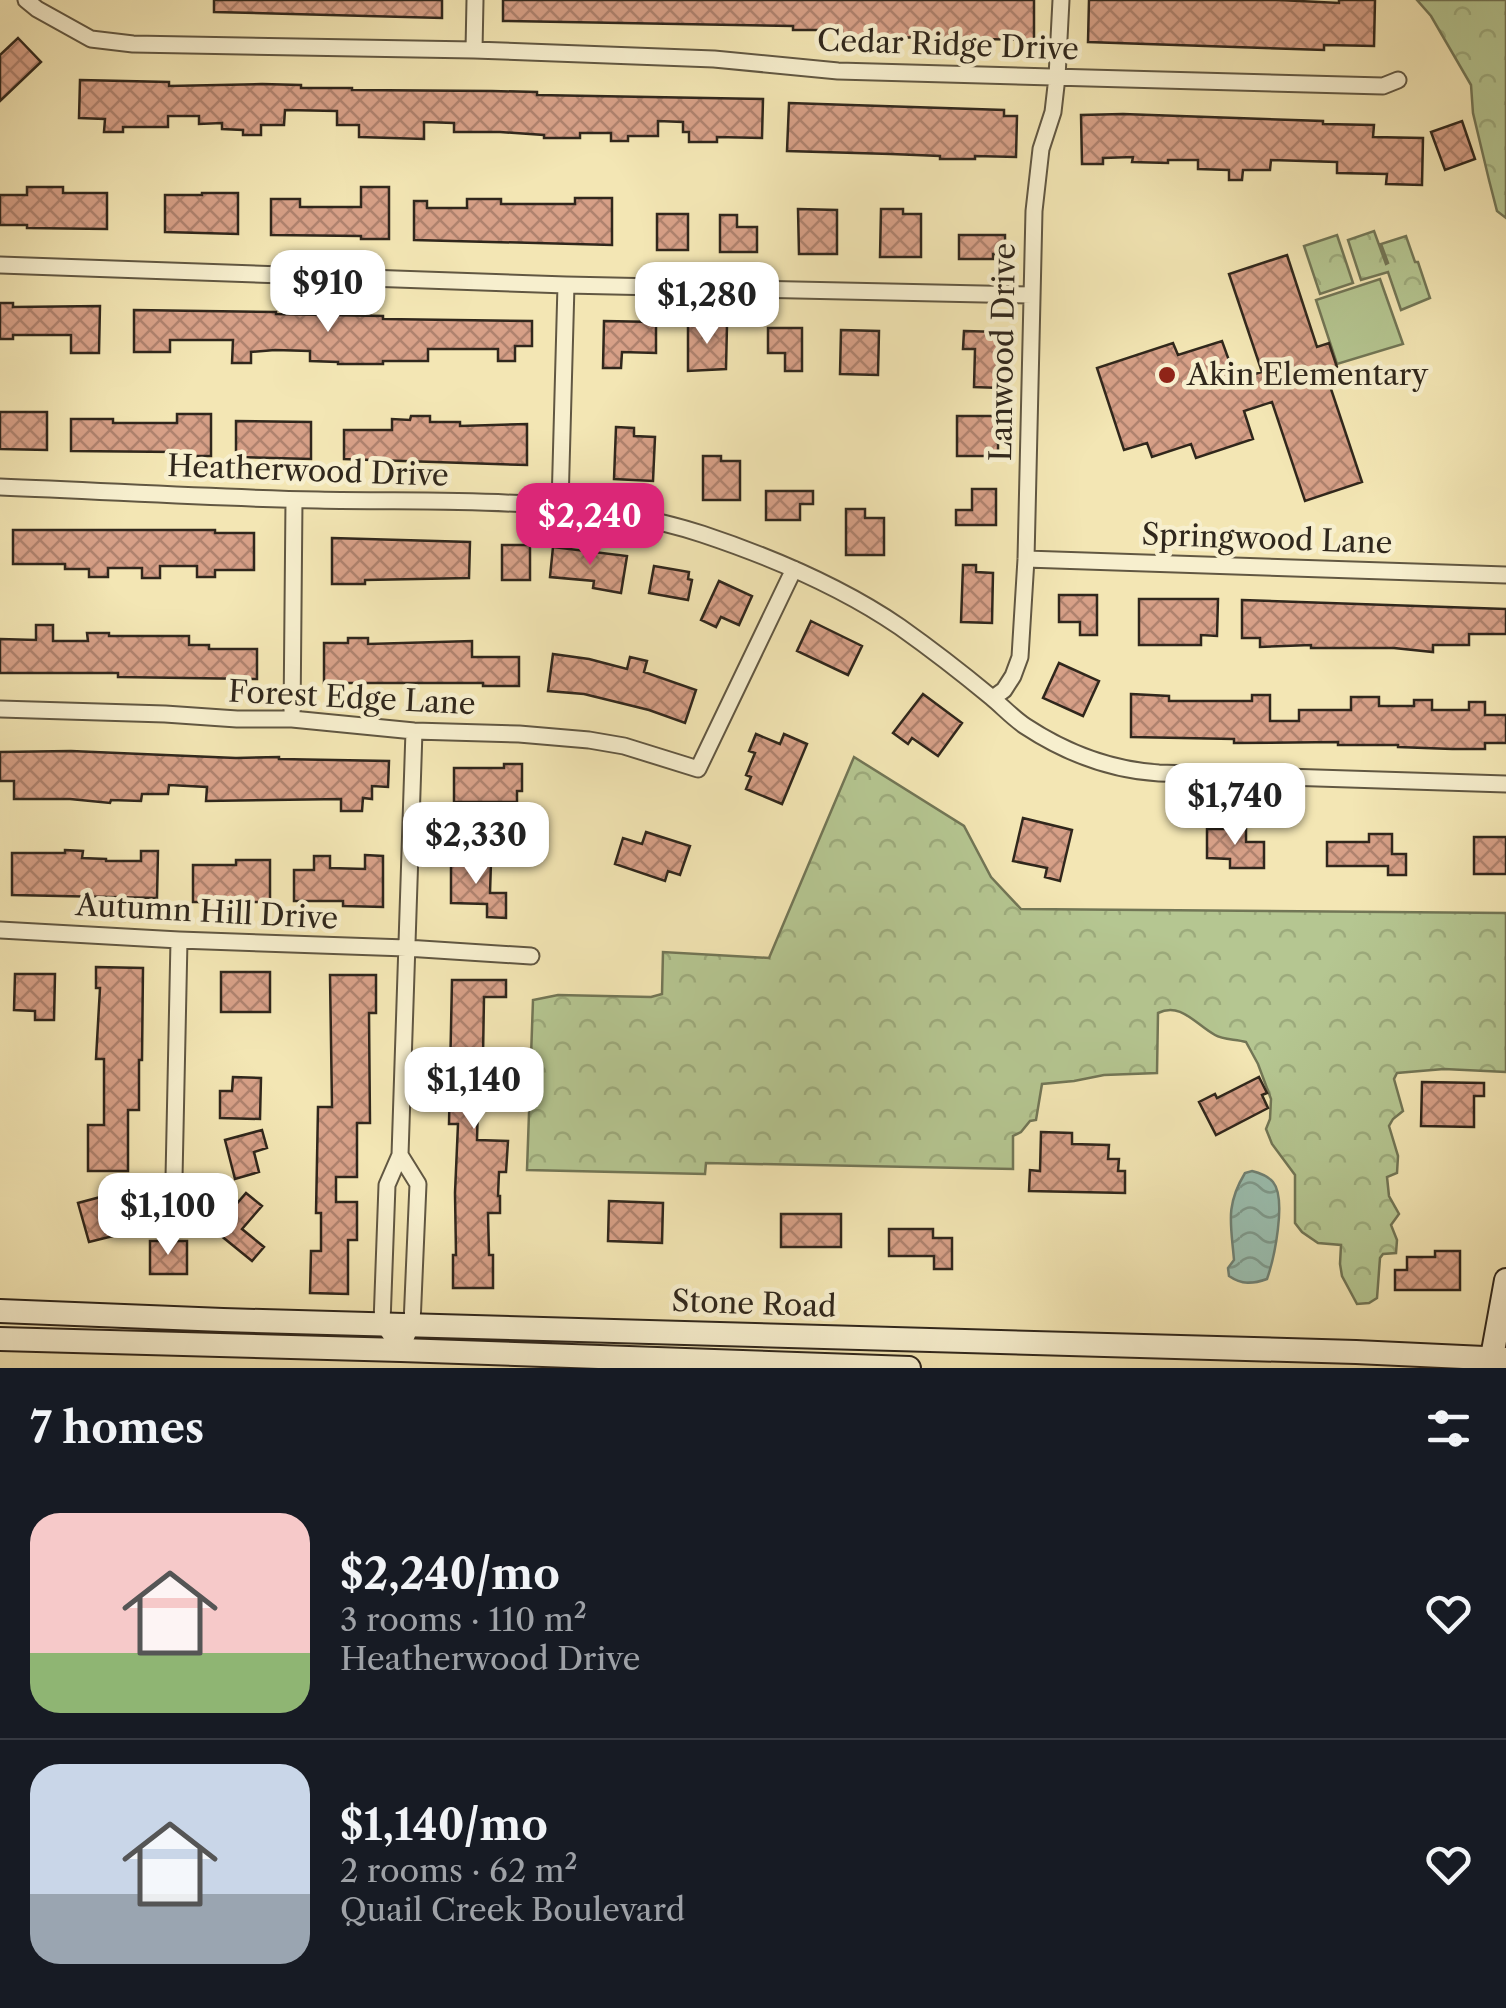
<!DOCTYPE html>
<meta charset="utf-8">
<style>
body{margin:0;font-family:"Libre Caslon Text",serif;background:#242831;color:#f1f3f6;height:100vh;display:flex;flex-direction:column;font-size:38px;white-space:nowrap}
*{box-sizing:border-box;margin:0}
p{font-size:32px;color:#9ea1a6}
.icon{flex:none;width:55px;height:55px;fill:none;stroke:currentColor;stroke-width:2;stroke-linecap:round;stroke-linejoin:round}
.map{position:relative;height:1368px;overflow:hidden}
.details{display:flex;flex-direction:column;background:#171b24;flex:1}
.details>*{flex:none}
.price{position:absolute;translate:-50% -85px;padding:0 22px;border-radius:20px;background:#fff;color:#222;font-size:32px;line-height:65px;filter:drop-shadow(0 2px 5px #0008)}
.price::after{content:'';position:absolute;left:50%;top:60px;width:30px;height:22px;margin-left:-15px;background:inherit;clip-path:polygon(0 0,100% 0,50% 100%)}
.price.on{background:#db2777;color:#fff}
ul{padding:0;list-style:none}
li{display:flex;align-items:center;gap:30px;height:250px;padding:0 30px}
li+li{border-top:2px solid #363941}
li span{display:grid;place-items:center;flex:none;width:280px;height:200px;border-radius:30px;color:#555}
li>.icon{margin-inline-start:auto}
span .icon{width:120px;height:120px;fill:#fffc;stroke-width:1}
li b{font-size:42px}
h2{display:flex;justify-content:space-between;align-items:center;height:120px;padding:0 30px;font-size:42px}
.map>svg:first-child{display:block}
</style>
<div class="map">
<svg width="1506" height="1368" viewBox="0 0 1506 1368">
<defs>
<pattern id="forest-crowns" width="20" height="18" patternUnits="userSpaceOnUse" patternTransform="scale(2.5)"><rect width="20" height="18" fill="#b5c691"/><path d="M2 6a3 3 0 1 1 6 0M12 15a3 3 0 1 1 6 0" fill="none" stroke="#9caa7c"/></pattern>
<pattern id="water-waves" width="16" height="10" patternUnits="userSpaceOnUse" patternTransform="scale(2.5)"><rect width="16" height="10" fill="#9bbfb0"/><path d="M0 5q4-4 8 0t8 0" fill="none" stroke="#7f9b8e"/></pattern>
<pattern id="building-cross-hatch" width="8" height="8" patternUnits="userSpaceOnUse" patternTransform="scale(2.5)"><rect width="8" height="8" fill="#d7a087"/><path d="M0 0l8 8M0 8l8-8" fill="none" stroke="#af826e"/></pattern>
</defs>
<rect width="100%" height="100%" fill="#f3e6b4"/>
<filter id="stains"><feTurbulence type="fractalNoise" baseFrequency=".002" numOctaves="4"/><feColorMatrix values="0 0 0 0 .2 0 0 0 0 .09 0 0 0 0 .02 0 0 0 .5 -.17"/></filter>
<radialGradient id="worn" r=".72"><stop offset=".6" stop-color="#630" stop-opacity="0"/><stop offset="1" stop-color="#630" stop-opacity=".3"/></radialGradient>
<path fill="url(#forest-crowns)" stroke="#727656" stroke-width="2.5" d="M1417,0H1506V218L1497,211L1489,180L1473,113L1471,85L1431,16Z
M1374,231L1386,264L1388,263L1381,244L1406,236L1415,262H1418L1430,298L1401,310L1388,272L1361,280L1348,240Z
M1337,235L1353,283L1320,294L1304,246Z
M854,757L964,826L991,877L1021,909L1506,913V1072L1444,1069L1397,1073L1394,1079L1403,1111L1393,1119L1389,1126L1398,1156L1397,1173L1387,1177L1389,1196L1399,1214L1391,1225L1397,1240L1396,1253L1383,1254L1380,1258L1377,1298L1369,1303L1357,1304L1342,1276L1340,1264L1341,1245L1318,1243L1302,1232L1295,1223V1175L1272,1144L1266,1129L1270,1119L1271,1099L1258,1064L1246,1042C1236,1039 1223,1040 1215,1035C1195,1024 1181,1002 1158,1013L1157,1073L1104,1075L1074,1081L1042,1084L1036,1120L1030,1121L1021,1132L1013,1136V1169L706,1163L705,1174L527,1170L533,1000L558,995L651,997L662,994L663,952L769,958Z"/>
<path fill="#b5c691" stroke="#727656" stroke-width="2.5" d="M1380,279L1403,344L1337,364L1316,300Z"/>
<path fill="url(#water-waves)" stroke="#708275" stroke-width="2.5" d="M1252,1171C1260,1173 1268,1176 1273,1182C1287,1199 1274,1259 1267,1279C1253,1284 1242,1285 1229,1276L1228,1268L1234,1260C1231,1224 1225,1206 1245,1173Z"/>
<path fill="url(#building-cross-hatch)" stroke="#30271c" stroke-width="2.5" d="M214,0H442V18L214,12Z
M503,0H1034V40L842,36V30H793V26L503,21Z
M1089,0H1279L1339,3V0H1375L1374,46L1324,45V50L1088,42Z
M18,38L41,62L0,101V55Z
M80,80L169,82V86L262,84L301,85V88H352V90L492,91L537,92V95L763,99L762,138L717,137V142H689V132H683V122L658,121V136H628V141H611V133H580V138H544V135L500,132H454V123L424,122V139L359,137V125H337V111L285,110L284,125H261V135H243V130L222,129V123L199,124V116H168V127H123V132H104L105,119L79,118Z
M789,103L1004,110V116H1017L1016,157L975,156V159H940V156L891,154L787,151Z
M1123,114L1323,121V124L1374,125L1373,137L1423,138L1422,185L1386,184L1387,174L1337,173V162L1271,160L1270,170H1243L1242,180H1229V170L1198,169V160H1168V163L1132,162L1133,157L1103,158V164H1082L1081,115Z
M1462,121L1475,159L1445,170L1431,132Z
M27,187H63V193H107V229L27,228V225H0V195H27Z
M361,187H389V239H361V236L271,235V199H300V207H361Z
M202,193H238V234L165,232V195H202Z
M575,198H612V245L414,240V201H427V208H467V199H501V204H575Z
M798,209L837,210V254H799Z
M881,209H903V214H921V257H880Z
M657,214H688V250H657Z
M720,215H737V227H757V252H720Z
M959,235H1005V254H993V259H959Z
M1287,255L1317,347L1329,343L1341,379L1329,383L1362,482L1305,501L1272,402L1244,411L1253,439L1196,458L1191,444L1152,457L1147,443L1124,450L1097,368L1173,343L1178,355L1222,341L1236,380L1262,372L1229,274Z
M0,303H13V307L100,306L99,353H71V335H13V339H0Z
M134,310L276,312V314L383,316V319L532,321V346H515V361H498V349H428V361H383V364H338V362L310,361V351L275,350L251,352V363H232L233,340H170V352H134Z
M604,321L656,322V353L622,352L621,368H603Z
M688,324L727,325L726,369L688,371Z
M768,328H802V371H785V353H768Z
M841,330L879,331L878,375L840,374Z
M964,331L1001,332L1000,388L974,387L975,349H963Z
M0,412H47V450L0,449Z
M177,414H211V456H177V452L71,451V419H113V423H177Z
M411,416H430V422H460V426L527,424V465L344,459V430H392V419L410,420Z
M957,416H998V456H957Z
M236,421L311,422V459L236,457Z
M616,427L634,428V436L655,437L653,481L614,479Z
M703,456H721V461H740V500H703Z
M972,489H996V525H956V510H972Z
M766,491H813V504H800V520H766Z
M846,509H865V518H884V555H846Z
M13,530H215V533H254V570H215V577H197V566H160V578H142V568H108V577H89V569H65V564H13Z
M332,538L470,542L469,578L365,580V584H332Z
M502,545H530V580H502Z
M553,547L627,556L621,593L593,588L594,581L550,577Z
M963,565H976V572L993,573L992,623L961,622Z
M654,566L689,572L688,579L692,580L688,600L649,593Z
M719,581L752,596L739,625L721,617L716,627L701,620Z
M1059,595H1097V635H1080V622H1059Z
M1139,599H1218L1217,636L1201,635V645H1139Z
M1242,600L1506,609V634H1469V645H1433V652L1394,648H1311V645L1260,647V638H1242Z
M811,621L862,646L848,675L797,651Z
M36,625H53V641H88L87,633H109V636H189V645H209V649H257V679L118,677V673H0V639L36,640Z
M348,638H368V644L472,641V657H519V686H483V683H324V643H348Z
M553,654L589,659L627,669L630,657L647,661L644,672L696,690L685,723L649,710L584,694L548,691Z
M1059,663L1099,681L1083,716L1043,698Z
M923,694L962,723L938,756L912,738L908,744L893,733Z
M1131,694L1169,696V701H1252V695H1270V721H1299V710H1351V697H1379V706H1414V700H1432V710H1469V702H1485V715H1506V743H1485V749H1452L1398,747V745H1338V742L1234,743V739L1131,737Z
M756,734L780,744L784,734L807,744L782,804L746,789L751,777L746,775L755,753L749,751Z
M71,751L236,758L279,757V759L389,761L388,787L372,786V799L363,798L362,811H341V799L206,801L207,787L169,785L168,794H142L141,801L111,800L110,803L70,799H14V781H0V752Z
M504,764H522V791H517V802H454V768H504Z
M1023,818L1072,830L1060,881L1045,877L1047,868L1013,861Z
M1207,829H1246V842H1264V868H1230V859L1207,858Z
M646,832L690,846L680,875L668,871L665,881L615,864L623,838L642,844Z
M1369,834H1392V854H1406V875H1388V866H1327V842H1369Z
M1474,837H1506V874H1474Z
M65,850L83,851L82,858L106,859V861H141V851H158L157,898L12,895V853H65Z
M365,855L383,856V907L343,906V901H294V870H314V856H330V868L365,869Z
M236,860H270V902H193V865H236Z
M451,861L491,862L490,893H506V918L487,917V904L451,903Z
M96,967L143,968L142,1060H139V1110H128V1171H88V1125H104V1059H96L100,988H96Z
M221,972H270V1012H221Z
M15,974H55L54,1020H35V1011L14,1010Z
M330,975H376V1013H369L370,1123H357V1177H336V1202H357V1240H348V1294L310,1293L311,1251H321V1213H316L318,1107H332Z
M452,980H506V997H484L483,1056H511V1072H494L493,1102H478L477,1140L508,1141L506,1172H499L498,1196H500V1213H488L489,1255H493V1288H453V1255H456L455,1193L458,1124H449Z
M233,1077L261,1078L260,1119L220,1118V1091H232Z
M1259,1077L1267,1093L1262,1095L1268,1108L1216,1135L1199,1102L1215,1094L1217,1098Z
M1422,1082L1484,1083V1096H1474V1127L1421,1126Z
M262,1130L267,1148L254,1152L259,1172L235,1179L225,1140Z
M1041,1132L1072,1133V1144L1109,1145L1108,1159H1119L1118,1171H1125V1193L1029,1191L1030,1170L1040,1171Z
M119,1192L129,1232L89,1242L78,1203Z
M246,1193L262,1206L242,1229L264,1247L252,1261L214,1230Z
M609,1201L663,1203L662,1243L608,1241Z
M781,1214H841V1247H781Z
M889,1229H933V1238H952V1269H934V1256H889Z
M150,1241H187V1274H150Z
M1435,1251H1460V1290H1395V1270H1407V1257H1435Z"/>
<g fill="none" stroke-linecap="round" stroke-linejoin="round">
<defs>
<path id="street" d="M26,0L37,9L91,39L133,44L474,50L714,59L838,71L1383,86L1398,80
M474,50L475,0
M0,265L566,285L1032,295
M0,487C106,491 212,498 318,500C446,503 579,494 702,534C771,557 840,586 900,627C931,649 962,673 991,697C1002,706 1013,718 1025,726C1066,753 1110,770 1159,773L1506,784
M560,505L566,285
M1026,559L1506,575
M993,698L1004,690L1013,676L1020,657L1026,559L1034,211L1041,149L1053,112L1057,77L1061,0
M0,709L165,714L237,719H292L414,731L519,734L589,740L624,746L698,769L794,569
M292,719L294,500
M0,930L179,940L406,948L531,956
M400,1155L418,1184L412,1324L401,1350L382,1323L387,1185L400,1155L414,731
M174,1178L179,940"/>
<path id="secondary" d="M0,1311L223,1320L1356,1352L1506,1359
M0,1339L401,1350L909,1368
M1490,1368L1506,1280"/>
</defs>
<use href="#street" stroke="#615742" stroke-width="19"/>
<use href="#secondary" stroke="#30271c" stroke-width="26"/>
<use href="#street" stroke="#f7efce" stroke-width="15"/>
<use href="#secondary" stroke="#f7efce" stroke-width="22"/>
</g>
<circle fill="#8f2418" stroke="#f7efce" stroke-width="4" cx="1167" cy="375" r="10"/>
<g text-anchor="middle" stroke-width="9" stroke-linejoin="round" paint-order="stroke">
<g font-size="30" fill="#30271c" stroke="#f7efce">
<text transform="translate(948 45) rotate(2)" y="10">Cedar Ridge Drive</text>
<text transform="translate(1003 352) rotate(-89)" y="10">Lanwood Drive</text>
<text transform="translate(308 471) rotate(2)" y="10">Heatherwood Drive</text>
<text transform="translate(1267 539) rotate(2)" y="10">Springwood Lane</text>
<text transform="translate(352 698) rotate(3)" y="10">Forest Edge Lane</text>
<text transform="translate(207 912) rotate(3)" y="10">Autumn Hill Drive</text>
<text transform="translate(754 1304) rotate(2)" y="10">Stone Road</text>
</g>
<g font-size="30" fill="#30271c" stroke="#f7efce" text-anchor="start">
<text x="1187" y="385">Akin Elementary</text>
</g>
</g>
<rect width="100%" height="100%" filter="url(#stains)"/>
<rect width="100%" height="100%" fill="url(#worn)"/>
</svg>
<b class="price" style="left:328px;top:335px">$910</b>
<b class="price" style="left:707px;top:347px">$1,280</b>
<b class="price on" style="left:590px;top:568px">$2,240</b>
<b class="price" style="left:1235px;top:848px">$1,740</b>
<b class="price" style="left:476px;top:887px">$2,330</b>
<b class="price" style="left:474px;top:1132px">$1,140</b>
<b class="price" style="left:168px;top:1258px">$1,100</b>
</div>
<section class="details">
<h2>7 homes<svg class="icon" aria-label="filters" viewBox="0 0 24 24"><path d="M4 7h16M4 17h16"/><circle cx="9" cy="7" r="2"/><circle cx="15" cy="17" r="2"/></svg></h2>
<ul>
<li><span style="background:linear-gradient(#f6c9c9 70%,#8fb573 0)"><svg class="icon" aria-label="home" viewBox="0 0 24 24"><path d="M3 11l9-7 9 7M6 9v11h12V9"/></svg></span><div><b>$2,240/mo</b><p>3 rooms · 110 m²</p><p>Heatherwood Drive</p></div><svg class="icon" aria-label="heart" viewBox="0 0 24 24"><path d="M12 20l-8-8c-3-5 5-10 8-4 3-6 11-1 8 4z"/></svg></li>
<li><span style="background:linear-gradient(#c9d6e8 65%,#9aa5b1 0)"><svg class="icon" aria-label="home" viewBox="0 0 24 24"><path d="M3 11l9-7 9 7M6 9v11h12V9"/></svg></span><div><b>$1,140/mo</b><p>2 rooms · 62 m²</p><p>Quail Creek Boulevard</p></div><svg class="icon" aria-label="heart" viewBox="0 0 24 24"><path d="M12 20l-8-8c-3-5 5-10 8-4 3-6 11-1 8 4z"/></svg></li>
</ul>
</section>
